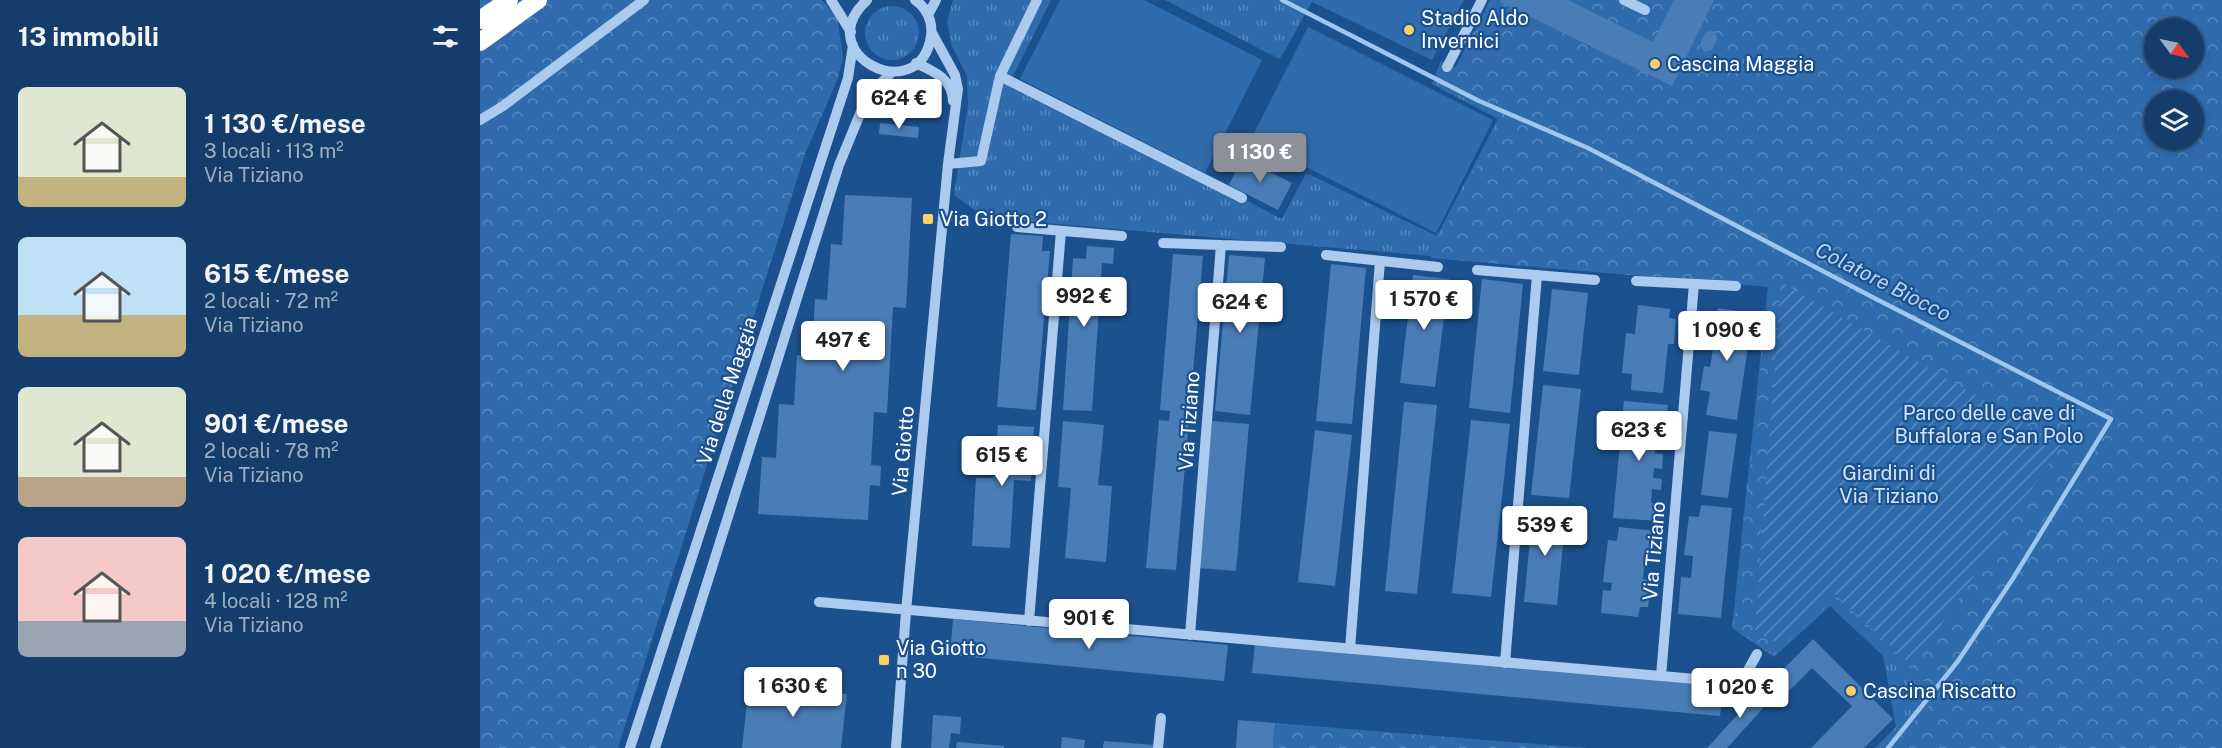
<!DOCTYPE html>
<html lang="it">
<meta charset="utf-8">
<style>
body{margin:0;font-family:"Public Sans",sans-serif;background:#224873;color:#f1f3f6;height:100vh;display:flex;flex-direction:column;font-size:22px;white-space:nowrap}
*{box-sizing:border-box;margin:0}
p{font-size:20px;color:#9daec1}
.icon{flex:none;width:33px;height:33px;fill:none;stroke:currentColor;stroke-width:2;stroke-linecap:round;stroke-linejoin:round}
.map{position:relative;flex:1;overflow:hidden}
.panel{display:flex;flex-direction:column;background:#153d6b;width:480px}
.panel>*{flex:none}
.needle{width:39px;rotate:123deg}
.fabs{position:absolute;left:1664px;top:18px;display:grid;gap:12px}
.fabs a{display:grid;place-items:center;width:60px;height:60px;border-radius:50%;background:#153d6b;box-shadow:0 3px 9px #0003,0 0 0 2px #34567e;font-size:30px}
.price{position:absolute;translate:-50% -51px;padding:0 14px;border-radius:6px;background:#fff;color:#222;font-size:20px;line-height:39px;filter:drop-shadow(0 2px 3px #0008)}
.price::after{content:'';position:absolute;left:50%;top:36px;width:18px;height:14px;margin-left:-9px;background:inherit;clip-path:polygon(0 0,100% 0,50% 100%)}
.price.on{background:#8c9099;color:#fff}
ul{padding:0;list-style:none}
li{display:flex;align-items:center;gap:18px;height:150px;padding:0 18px}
li span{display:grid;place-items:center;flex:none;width:168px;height:120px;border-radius:9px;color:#555}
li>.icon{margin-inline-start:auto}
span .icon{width:72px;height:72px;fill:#fffc;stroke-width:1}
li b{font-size:26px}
h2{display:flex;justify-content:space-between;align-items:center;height:72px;padding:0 18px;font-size:26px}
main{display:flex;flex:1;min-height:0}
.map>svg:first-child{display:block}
</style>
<main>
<section class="panel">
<h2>13 immobili<svg class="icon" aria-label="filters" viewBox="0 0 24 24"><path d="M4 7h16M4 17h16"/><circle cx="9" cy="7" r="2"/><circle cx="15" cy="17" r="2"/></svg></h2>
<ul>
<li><span style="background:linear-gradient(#dfe7d0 75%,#c2b280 0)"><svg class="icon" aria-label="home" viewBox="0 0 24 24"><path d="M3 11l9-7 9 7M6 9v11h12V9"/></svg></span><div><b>1 130 €/mese</b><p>3 locali · 113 m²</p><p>Via Tiziano</p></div></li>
<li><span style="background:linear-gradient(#bfe0f5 65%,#c2b280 0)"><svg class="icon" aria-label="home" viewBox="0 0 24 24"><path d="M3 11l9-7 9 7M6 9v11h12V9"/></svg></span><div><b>615 €/mese</b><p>2 locali · 72 m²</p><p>Via Tiziano</p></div></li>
<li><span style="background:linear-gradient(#dfe7d0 75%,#b9a48a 0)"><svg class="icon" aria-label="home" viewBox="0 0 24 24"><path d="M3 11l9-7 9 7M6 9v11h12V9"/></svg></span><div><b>901 €/mese</b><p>2 locali · 78 m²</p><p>Via Tiziano</p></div></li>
<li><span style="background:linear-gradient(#f6c9c9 70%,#9aa5b1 0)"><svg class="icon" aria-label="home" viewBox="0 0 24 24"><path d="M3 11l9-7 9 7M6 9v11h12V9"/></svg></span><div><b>1 020 €/mese</b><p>4 locali · 128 m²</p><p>Via Tiziano</p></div></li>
</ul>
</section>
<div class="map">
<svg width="1742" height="748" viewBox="0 0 1742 748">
<defs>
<pattern id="grass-tufts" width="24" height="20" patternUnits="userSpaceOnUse" patternTransform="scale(1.5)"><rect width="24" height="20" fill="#2f6bad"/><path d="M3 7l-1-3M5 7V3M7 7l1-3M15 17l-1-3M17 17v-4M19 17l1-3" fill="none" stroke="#5989bd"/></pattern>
<pattern id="park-crowns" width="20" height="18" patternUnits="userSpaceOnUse" patternTransform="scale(1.5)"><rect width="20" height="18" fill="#2f6bad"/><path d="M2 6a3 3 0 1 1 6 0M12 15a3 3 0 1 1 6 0" fill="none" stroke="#5989bd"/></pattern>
<pattern id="garden-furrows" width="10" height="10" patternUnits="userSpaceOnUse" patternTransform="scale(1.5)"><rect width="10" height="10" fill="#2f6bad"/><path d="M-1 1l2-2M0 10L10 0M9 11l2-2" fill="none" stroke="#5989bd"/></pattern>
</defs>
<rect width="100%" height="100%" fill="#1c518f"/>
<path fill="url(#grass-tufts)" d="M473,0H571L532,78L802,219L826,173L957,236L1018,119L952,84L961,61L1388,281L1490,661L1420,748H1395L1416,727L1403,656L1350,606L1294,657L1252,628L1288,285L506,218L474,195L488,105L487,76L472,46L467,22Z
M685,0H833L800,59Z
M385 33a27 27 0 1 1 54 0a27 27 0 1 1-54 0Z"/>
<path fill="url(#park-crowns)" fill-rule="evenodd" d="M0,0H342L357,17L363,57L358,78L325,154L138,748H0Z
M1010,0H1742V748H1410L1459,695L1354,598L1294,655L1254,628L1289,287L950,258L1022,118L965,88ZM1674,28H1713V68H1674ZM1674,100H1713V140H1674Z
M795,723L1106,748H793Z"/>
<path fill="url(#garden-furrows)" d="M1301,282L1581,445L1433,667L1351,591L1294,642L1275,630Z"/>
<path fill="#2f6bad" d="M580,0H664L782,60L725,173L540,79Z
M828,0H984L952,60Z
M828,27L1013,120L956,233L771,139Z"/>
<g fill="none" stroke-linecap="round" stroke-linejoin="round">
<path stroke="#9ec6ef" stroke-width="4.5" d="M802,0L997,100L1108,148L1398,300L1631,419L1532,580L1478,661L1408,748"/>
</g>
<path fill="#4a7db8" d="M1021,0H1088L1173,42L1194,0H1234L1192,86L1020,2Z
M1232,31L1236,34L1237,40L1232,50L1225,52L1221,48V41L1226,32Z
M400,123L439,127L438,138L399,134Z
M762,158L812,183L798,210L749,185Z
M365,195L432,198L426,308L413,307L407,413L394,412L391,465L401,466L400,486L390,485L388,520L278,514L282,457L296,458L299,404L314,405L317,355L332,356L335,299L347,300L351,244L362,245Z
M531,234L563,236L562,251H570L556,410L517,407Z
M607,246L634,248L633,264L622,263L612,411L583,410L593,258L606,259Z
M693,254L723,256L696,570L666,568L679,420L689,421L690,411L680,410Z
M749,255L785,258L770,415L735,411Z
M851,264L886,268L872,424L836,421Z
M933,275L969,279L955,387L920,383Z
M1002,279L1043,284L1030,413L989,408Z
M1072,289L1108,293L1099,375L1063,371Z
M1158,305L1190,309L1189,318L1196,319L1194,344H1188L1183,393L1151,390L1152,374L1142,373L1146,333L1155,334Z
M1238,308L1273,313L1257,420L1226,415L1230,392L1220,390L1224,366L1230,367L1233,349L1225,348L1230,319L1236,320Z
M1063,385L1101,389L1089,498L1051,495Z
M1144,401L1188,405L1186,421L1179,420L1178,434H1184L1183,446L1176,445L1175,453L1183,454L1182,469L1174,468L1173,478L1182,479L1181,490L1172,489L1171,503L1180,504L1179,521L1133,518Z
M924,402L957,405L937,594L905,591Z
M991,420L1030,424L1011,597L972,593Z
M583,421L624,425L618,485L632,486L626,562L585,558L591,488L578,487Z
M732,421L769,424L756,571L719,568Z
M518,425L554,427L551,481L534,480L530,548L492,546L496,478H514Z
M835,430L872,435L855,586L818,582Z
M1229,431L1257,434L1248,498L1221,495Z
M1221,505L1252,508L1241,618L1198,614L1201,577L1211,578L1213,556L1204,555L1209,516L1219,517Z
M1053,509L1086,513L1077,605L1044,602Z
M1139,527L1175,531L1173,549L1166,548L1163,579L1171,580L1168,607H1160L1158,617L1121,613L1123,590L1131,591L1132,583L1123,582L1128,540L1137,541Z
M473,619L748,645L744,681L470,655Z
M1333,639L1413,719L1384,748H1331L1372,706L1332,668L1302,698L1289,684Z
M775,643L1243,686L1240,716L772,673Z
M269,684L367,694L361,748H262Z
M1267,688L1286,705L1247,748H1227L1260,712L1252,705Z
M453,715L481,717L480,734L471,733L469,748H451Z
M758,720L795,723L793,748H756Z
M582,737L605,740L604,748H581Z
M624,741L674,745L673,748H623Z
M477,742L524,746V748H476Z"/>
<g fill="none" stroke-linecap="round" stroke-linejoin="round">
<path stroke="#abcbee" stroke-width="10" d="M351,0L371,32
M387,0C328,54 440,110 451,36C453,22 447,8 435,0
M1144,0L1165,10
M448,15L456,0
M436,63C453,71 473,79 473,101
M967,67L1002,0
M520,76L762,198
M0,120L23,106L164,0
M468,164L501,161L520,76L557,0
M537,227L642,236
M683,243L801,247
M846,255L958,267
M997,270L1115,280
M1156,281L1256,286
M339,602L1261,683L1277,654
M549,621L581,231
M710,635L741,245
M870,649L900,261
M1025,663L1057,275
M1181,676L1214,284
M150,748L368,78L373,45
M175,748L359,165L387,97L412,72
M416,748L426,611L468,164L478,89L475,75L452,33
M678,748L681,718"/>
<path stroke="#fff" stroke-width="18" d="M0,20L29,0
M0,42L58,0"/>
</g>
<g fill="#fecf69" stroke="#1c518f" stroke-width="2">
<circle cx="929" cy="30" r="6"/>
<circle cx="1175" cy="64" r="6"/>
<rect x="442" y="213" width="12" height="12" rx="3"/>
<rect x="398" y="654" width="12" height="12" rx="3"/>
<circle cx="1371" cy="691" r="6"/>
</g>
<g text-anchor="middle" stroke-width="4.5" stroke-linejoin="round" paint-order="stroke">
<g font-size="20" fill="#fff" stroke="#1c518f" text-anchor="start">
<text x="941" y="25">Stadio Aldo<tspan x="941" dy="23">Invernici</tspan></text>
<text x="1187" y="71">Cascina Maggia</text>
<text x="460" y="226">Via Giotto 2</text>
<text x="416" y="655">Via Giotto<tspan x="416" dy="23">n 30</tspan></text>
<text x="1383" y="698">Cascina Riscatto</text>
</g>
<g font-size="20" fill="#fff" stroke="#1c518f">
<text transform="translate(247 391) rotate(-72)" y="7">Via della Maggia</text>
<text transform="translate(709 421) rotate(-86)" y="7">Via Tiziano</text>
<text transform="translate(423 451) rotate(-85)" y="7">Via Giotto</text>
<text transform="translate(1174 551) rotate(-85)" y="7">Via Tiziano</text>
</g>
<g font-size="20" fill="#d1e4fa" stroke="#1c518f">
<text x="1509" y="420">Parco delle cave di<tspan x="1509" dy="23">Buffalora e San Polo</tspan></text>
<text x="1409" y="480">Giardini di<tspan x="1409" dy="23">Via Tiziano</tspan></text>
</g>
<g font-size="21" font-style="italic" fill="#b7d4f5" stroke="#1c518f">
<text transform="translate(1403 282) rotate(27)" y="7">Colatore Biocco</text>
</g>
</g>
</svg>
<div class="fabs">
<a><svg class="needle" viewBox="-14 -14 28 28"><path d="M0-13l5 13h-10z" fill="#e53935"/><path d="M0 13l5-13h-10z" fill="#9daec1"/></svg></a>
<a><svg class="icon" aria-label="layers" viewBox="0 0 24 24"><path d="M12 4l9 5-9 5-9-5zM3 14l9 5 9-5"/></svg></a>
</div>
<b class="price" style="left:419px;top:130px">624 €</b>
<b class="price on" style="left:780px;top:184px">1 130 €</b>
<b class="price" style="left:604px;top:328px">992 €</b>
<b class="price" style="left:944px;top:331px">1 570 €</b>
<b class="price" style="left:760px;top:334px">624 €</b>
<b class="price" style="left:1247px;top:362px">1 090 €</b>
<b class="price" style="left:363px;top:372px">497 €</b>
<b class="price" style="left:1159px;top:462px">623 €</b>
<b class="price" style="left:522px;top:487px">615 €</b>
<b class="price" style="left:1065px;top:557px">539 €</b>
<b class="price" style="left:609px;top:650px">901 €</b>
<b class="price" style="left:313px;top:718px">1 630 €</b>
<b class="price" style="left:1260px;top:719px">1 020 €</b>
</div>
</main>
